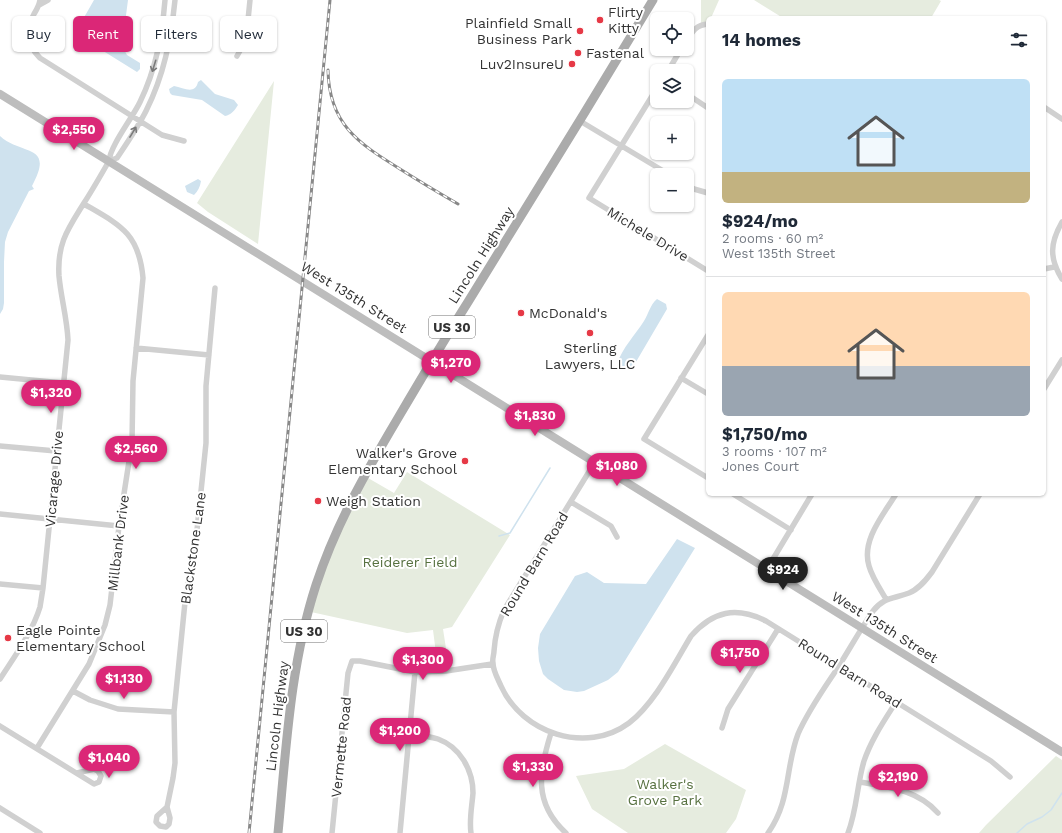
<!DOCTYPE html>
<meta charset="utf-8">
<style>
body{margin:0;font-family:"Work Sans",sans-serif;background:#f2f2f3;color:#1f2937;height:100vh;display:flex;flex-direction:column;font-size:15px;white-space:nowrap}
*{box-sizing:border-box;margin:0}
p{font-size:13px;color:#747a83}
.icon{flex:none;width:22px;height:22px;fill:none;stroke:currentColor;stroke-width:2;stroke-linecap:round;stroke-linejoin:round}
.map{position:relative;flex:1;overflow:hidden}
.sheet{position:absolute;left:706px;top:16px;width:340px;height:480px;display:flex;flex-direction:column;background:#fff;border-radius:6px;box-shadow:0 1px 3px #0004}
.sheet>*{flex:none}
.guide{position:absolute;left:12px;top:16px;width:380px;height:36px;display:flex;gap:8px}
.controls{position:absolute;left:650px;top:12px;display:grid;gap:8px}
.controls a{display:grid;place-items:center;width:44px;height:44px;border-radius:6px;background:#fff;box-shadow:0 1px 3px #0004;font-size:20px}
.price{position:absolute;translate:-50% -34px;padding:0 9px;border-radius:14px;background:#db2777;color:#fff;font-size:13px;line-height:26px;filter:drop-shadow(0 1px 2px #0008)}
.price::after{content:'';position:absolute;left:50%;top:24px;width:12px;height:9px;margin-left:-6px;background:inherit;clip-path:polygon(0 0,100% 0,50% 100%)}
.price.selected{background:#222;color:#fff}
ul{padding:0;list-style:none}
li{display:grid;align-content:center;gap:8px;height:212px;padding:0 16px}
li+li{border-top:1px solid #e0e1e3}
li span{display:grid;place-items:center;height:124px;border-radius:6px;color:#555}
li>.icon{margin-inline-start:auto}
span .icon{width:72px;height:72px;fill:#fffc;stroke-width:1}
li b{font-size:17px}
h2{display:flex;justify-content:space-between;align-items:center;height:48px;padding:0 16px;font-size:17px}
.pill{padding:0 14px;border-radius:6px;background:#fff;box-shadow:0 1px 3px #0004;font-size:14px;line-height:36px}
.pill.selected{background:#db2777;color:#fff}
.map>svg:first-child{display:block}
</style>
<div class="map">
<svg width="1062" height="833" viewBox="0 0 1062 833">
<rect width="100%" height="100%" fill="#fff"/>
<path fill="#e6ecdf" d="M701,0H719L711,18H708V24L701,25Z
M754,0H939L941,1L931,18H783Z
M274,81L258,244L208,212L197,203Z
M407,472L510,535L452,627L443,629L449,668L438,669L433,630L407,633L311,612L330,556L353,502L368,478L394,493Z
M665,744L746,790L736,819L726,833H628L592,809L576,776L624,769Z
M1056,756L1062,760V833H979L986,825Z"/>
<path fill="#cfe2ee" d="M94,0H128L122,46L127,55L140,63V69L137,72L100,49L83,41L76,35V30L86,14Z
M201,80L215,94L234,100L238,105C235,110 231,115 225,116L202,100L172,95L170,93L169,89L174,86C184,88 195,95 198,82Z
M0,136C22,156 55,143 32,186L34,189L29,191L8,232L5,242L4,262V303L3,309L0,314Z
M198,179L201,181C200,187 198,191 194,195L187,192L185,186Z
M657,299L666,304L667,309L633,367L628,369H621L617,364C623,347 635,335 644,321C649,313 650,305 657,299Z
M677,539L695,548L618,672L608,680L584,691L577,692L564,690L548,679L543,674L539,661L538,648L540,634L575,576L587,572L604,583L646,584Z"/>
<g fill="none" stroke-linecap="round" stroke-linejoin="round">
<path stroke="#cfe2ee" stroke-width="1.5" d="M499,536L510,533L550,468
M1017,833L1027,824L1042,817L1051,810L1062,793"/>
<path stroke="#d0d0d0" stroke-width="5.5" d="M40,0C39,6 37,9 34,14C25,30 27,45 40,58L162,135L184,141
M39,5L48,0
M687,40C693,31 696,25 708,24
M237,56L246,40L250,0
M668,71L681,49
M657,88L589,198L708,271
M687,94L708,108
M1044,107L1062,119
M580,121L670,175
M109,161L117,158C127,143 138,127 146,111C164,75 171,39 175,0
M687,185L694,189L708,193
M1062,222C1050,243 1049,258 1062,279
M1044,269L1054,267
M708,335L644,439L708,478
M136,348L209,355
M0,377L63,383
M681,378L708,394
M1044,389L1062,360
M0,446L56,451
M595,462L504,610C498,624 495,636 494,651C494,655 492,659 493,663C493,671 498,679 501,686C522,733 586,755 629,723C655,703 674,664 691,636C713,611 736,606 766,621L991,761L1010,777
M733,494L791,530
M571,502L611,526L617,537
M0,514L119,526
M767,569L812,494
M0,584L43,588
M886,599C880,589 872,577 869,566C861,540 884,514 896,494
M0,679C14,657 32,633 40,607C41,601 42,594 43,588L68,340C67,318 61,298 59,276C57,243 68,229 84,203C93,189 101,175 109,161C110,146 133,117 140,102C156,69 162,36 165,0
M73,691L90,700L118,709L174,712
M0,726L94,784L99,782L101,776L98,771L94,769L77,773
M722,728L728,709L778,629
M551,733C539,771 533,803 566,833
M410,734C419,735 429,736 438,739C460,747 473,770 473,793C472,806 469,820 471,833
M37,748L89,664L105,625L110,605L119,526L132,442L133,381L143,278C139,233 120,225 84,204
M860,782C889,787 918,790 938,813
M167,807L157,816L156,822L160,826L166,827L169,824L170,818L167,807L173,778L175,763L174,712L185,602L197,530L206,443V386L215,288
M0,808L40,833
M332,833L348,673L352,661H360L415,672L446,671L492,664
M400,833L415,672
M768,833C791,801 785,768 798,734C808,711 823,690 837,669C849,650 860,630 873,611C884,597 893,599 909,593C919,589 926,580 932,572L980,494
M848,833C857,810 857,784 864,761C871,740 884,721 896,702"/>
<path stroke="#bdbdbd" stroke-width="8" d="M0,94L1062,752"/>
<path stroke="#ababab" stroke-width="9" d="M278,833C286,750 290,665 316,585C336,524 366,472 398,418C421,379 444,340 468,302C530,202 592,101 653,0"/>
<defs>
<path id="rail" d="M328,70C329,124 358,143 400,169C419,181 439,193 458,204
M249,833L330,0"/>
</defs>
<use href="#rail" stroke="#888" stroke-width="3"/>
<use href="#rail" stroke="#fff" stroke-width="1.5" stroke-dasharray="4.5" stroke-linecap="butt"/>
</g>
<defs><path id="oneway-shaft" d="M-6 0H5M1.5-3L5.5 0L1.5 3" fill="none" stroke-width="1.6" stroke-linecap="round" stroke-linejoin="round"/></defs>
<g stroke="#7a7a7a">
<use href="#oneway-shaft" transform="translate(154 66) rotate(107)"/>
<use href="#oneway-shaft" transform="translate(133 132) rotate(-59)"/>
</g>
<g fill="#e63946" stroke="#fff" stroke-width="1.5">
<circle cx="600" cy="20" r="4"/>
<circle cx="580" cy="31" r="4"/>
<circle cx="578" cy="53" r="4"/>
<circle cx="572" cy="64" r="4"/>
<circle cx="521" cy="313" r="4"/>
<circle cx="590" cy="333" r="4"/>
<circle cx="465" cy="461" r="4"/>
<circle cx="318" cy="501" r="4"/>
<circle cx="8" cy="638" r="4"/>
</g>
<g text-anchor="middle" stroke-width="4" stroke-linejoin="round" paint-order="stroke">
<g fill="#fff" stroke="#707070" stroke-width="1">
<rect x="429" y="316" width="46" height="22" rx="3"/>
<rect x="281" y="620" width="46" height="22" rx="3"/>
</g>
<g font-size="13" font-weight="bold" fill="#333">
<text x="452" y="332">US 30</text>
<text x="304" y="636">US 30</text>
</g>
<g font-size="14" fill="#333" stroke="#fff" text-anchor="start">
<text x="608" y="17">Flirty<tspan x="608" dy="16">Kitty</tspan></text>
<text x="572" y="28" text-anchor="end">Plainfield Small<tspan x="572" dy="16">Business Park</tspan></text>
<text x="586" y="58">Fastenal</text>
<text x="564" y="69" text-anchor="end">Luv2InsureU</text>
<text x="529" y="318">McDonald's</text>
<text x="590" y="353" text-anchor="middle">Sterling<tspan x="590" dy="16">Lawyers, LLC</tspan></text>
<text x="457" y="458" text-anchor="end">Walker's Grove<tspan x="457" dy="16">Elementary School</tspan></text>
<text x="326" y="506">Weigh Station</text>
<text x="16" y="635">Eagle Pointe<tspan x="16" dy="16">Elementary School</tspan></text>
</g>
<g font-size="14" fill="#333" stroke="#fff">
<text transform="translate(648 234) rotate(31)" y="5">Michele Drive</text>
<text transform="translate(481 255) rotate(-58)" y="5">Lincoln Highway</text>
<text transform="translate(354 297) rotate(32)" y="5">West 135th Street</text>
<text transform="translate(54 479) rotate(-85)" y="5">Vicarage Drive</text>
<text transform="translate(118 543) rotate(-83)" y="5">Millbank Drive</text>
<text transform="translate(193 548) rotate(-82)" y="5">Blackstone Lane</text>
<text transform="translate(534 564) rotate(-59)" y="5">Round Barn Road</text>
<text transform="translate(885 627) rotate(32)" y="5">West 135th Street</text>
<text transform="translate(850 673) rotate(32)" y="5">Round Barn Road</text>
<text transform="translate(277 716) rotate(-83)" y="5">Lincoln Highway</text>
<text transform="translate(341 747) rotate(-84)" y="5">Vermette Road</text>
</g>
<g font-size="14" fill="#56703f" stroke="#fff">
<text x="410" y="567">Reiderer Field</text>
<text x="665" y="789">Walker's<tspan x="665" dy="16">Grove Park</tspan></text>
</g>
</g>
</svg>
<div class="controls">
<a><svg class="icon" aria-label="locate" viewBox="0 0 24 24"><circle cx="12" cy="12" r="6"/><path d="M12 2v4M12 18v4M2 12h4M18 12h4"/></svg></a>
<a><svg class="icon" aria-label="layers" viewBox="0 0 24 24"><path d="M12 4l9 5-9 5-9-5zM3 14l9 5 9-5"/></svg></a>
<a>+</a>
<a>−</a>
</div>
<b class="price" style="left:74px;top:151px">$2,550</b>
<b class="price" style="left:451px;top:384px">$1,270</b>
<b class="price" style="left:51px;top:414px">$1,320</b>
<b class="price" style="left:535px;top:437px">$1,830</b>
<b class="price" style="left:136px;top:470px">$2,560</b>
<b class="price" style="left:617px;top:487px">$1,080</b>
<b class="price selected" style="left:783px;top:591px">$924</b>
<b class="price" style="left:740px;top:674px">$1,750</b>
<b class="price" style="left:423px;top:681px">$1,300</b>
<b class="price" style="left:124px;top:700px">$1,130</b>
<b class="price" style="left:400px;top:752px">$1,200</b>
<b class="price" style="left:109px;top:779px">$1,040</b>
<b class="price" style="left:533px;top:788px">$1,330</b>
<b class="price" style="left:898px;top:798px">$2,190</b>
<div class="guide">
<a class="pill">Buy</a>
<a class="pill selected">Rent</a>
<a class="pill">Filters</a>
<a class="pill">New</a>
</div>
<section class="sheet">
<h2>14 homes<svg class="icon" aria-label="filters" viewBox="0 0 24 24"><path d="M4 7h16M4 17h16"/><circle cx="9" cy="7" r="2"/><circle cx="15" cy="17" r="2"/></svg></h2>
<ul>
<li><span style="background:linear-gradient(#bfe0f5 75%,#c2b280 0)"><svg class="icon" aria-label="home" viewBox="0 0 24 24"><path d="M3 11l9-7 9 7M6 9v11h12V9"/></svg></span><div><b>$924/mo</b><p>2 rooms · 60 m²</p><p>West 135th Street</p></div></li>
<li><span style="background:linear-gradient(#ffd9b3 60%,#9aa5b1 0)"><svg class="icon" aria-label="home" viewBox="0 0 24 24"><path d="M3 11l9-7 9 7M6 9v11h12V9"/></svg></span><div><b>$1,750/mo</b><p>3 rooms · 107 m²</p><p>Jones Court</p></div></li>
</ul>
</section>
</div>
